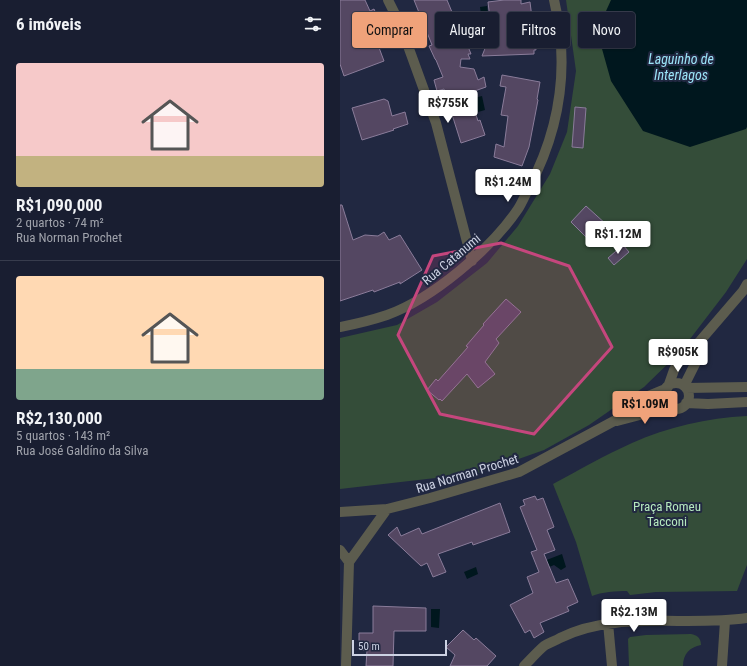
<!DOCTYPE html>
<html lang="pt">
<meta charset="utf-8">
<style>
body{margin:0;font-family:"Roboto Condensed",sans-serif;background:#262b3d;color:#f1f3f6;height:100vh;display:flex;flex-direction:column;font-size:15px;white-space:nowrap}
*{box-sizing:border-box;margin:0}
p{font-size:13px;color:#9fa2ab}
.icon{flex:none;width:22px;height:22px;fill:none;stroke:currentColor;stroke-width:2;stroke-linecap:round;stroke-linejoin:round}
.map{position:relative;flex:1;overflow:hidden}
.details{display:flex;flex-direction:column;background:#191e31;width:340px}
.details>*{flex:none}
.top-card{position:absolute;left:12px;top:12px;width:335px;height:36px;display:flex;gap:8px}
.scale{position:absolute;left:12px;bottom:10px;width:95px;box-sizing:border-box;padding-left:4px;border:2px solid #cdd2e3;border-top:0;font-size:11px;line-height:14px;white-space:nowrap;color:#cdd2e3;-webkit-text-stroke:3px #212841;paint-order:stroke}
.price{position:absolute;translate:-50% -34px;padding:0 9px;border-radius:4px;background:#fff;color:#222;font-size:13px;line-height:26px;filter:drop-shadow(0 1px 2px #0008)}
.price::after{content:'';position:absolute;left:50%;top:24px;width:12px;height:9px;margin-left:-6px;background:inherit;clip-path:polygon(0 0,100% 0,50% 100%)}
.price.on{background:#f0a27a;color:#111}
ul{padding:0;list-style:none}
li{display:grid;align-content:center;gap:8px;height:212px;padding:0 16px}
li+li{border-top:1px solid #373c4d}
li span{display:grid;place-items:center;height:124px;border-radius:4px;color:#555}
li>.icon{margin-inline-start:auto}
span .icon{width:72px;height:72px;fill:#fffc;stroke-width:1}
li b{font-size:17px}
h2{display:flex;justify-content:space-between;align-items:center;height:48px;padding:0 16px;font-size:17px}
.chip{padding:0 14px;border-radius:4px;background:#191e31;box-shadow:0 1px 3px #0004,0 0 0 1px #373c4d;font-size:14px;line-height:36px}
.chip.on{background:#f0a27a;color:#111}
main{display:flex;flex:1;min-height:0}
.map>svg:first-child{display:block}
</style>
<main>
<section class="details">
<h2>6 imóveis<svg class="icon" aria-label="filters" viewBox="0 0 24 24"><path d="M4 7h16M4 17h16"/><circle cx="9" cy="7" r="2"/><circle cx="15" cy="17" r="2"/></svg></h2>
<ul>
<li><span style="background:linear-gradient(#f6c9c9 75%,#c2b280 0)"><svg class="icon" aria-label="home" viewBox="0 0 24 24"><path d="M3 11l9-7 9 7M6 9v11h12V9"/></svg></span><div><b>R$1,090,000</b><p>2 quartos · 74 m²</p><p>Rua Norman Prochet</p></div></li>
<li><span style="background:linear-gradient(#ffd9b3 75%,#7fa58c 0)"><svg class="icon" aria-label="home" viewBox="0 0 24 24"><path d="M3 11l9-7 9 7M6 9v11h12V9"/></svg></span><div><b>R$2,130,000</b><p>5 quartos · 143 m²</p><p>Rua José Galdíno da Silva</p></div></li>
</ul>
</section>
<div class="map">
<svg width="407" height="666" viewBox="0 0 407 666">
<rect width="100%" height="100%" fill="#212841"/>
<path fill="#344d39" d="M226,0H407V259L386,292L340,352L304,387L249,425L204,450L139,473L0,489V338L57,325L97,302L147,263L178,226L210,174L227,132L236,71Z
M407,416V565L397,591L316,592L290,595L287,591C277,591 261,592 252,596L236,542L213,484C239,470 265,455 292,443C328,427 367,418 407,416Z
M351,634C357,635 361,638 361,645C350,647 343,654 343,666H289L288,639L290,637L306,635Z"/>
<path fill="#00171e" d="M271,0H407V127L406,129L350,147L303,131L271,81L257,31Z
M147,6L149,20L142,21L140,7Z
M142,96L145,110L138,112L134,98Z
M222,554L226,567L221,570L214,565L207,568L204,561Z
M136,567L138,574L127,579L124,572Z
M91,609H100L99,628L91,627Z"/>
<path fill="#544762" stroke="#8a7c9a" d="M0,0H25L30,11L34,9L44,33L35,37L44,61L4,76L0,64Z
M74,0H107L119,29H121L131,54H128L130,59H121L120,67L134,69L138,80L144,77L146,87L129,93L138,121L140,120L145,135L121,143L104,89L97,91L94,80L103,77L96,60L95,59L89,46L92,45Z
M164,0H181V4L190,2L196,50H194V54L142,56L146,46L153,45L148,2Z
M162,75L200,82L197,99L198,100L189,147L182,166L154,157L156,144L164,147L168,116L161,115L166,87L160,86Z
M44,99L48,101L52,116L65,112L68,124L53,129L54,130L22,140L12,108Z
M235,107L246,108L243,148L232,147Z
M0,205H2L13,240L25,235L38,236L44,232L49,240L60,235L82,270L60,284V282L34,292L33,290L0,301Z
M246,206L267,225L253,240L247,235L246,237L231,222Z
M283,245L289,252L274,265L268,258Z
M166,299L181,312L156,339L159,343L145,362L155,374L138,388L127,374L102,401L100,399L99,400L87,390L96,379L98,381L128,347L126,346L144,325L143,324Z
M195,496L197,500L203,498L214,527L207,530L215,550L204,554L216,583L228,579L238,602L227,607L229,611L200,623L204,632L194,638L190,630L185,633L170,605L193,593L187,577L199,572L191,552L197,550L180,507L185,505L183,500Z
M160,503L170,532L133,545L132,542L98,554L106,572L93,577L87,563L81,566L48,535L57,527L61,536L79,528L82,534Z
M33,606L86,608V631H54L53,666H26L27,650H19V633H33Z
M123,630L134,640L136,638L156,656L147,666H110L115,655L106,647Z"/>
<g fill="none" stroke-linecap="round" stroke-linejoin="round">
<path stroke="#5c5c4e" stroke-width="10" d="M48,0L60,24L96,123L132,261
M0,327C16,324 32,320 47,315C92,299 151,249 178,209C182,203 185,195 189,188C220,129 230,66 214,0
M323 396a13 13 0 1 1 26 0a13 13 0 1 1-26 0Z
M344,386L357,360L360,341
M328,387L334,370L339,361L360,341L403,291L407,284
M346,388L407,387
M346,403L368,404L407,402
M277,421L315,411L331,408
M0,512L47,509L90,498L179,472L274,421L308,396L325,389
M0,550L9,562
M268,623L272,666
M6,666L9,562L47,509
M184,666C190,660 197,652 204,646C208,643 215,641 220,638C275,610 347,627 407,618
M382,666L385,621"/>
</g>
<path fill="#c5467d" fill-opacity="0.2" stroke="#c5467d" stroke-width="3" stroke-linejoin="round" d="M161,243L229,266L272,347L194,434L100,414L58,335L93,256Z"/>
<g text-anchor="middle" stroke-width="4" stroke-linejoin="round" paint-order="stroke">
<g font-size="13" fill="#cdd2e3" stroke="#212841">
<text transform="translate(111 259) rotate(-40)" y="5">Rua Catanumi</text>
<text transform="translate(127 473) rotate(-17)" y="5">Rua Norman Prochet</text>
</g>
<g font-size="13" fill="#b5e8be" stroke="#212841">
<text x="327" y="511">Praça Romeu<tspan x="327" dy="15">Tacconi</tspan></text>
</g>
<g font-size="14" font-style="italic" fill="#9be4f8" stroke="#212841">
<text x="341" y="64">Laguinho de<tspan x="341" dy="16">Interlagos</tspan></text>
</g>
</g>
</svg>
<div class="scale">50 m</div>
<b class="price" style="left:108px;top:124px">R$755K</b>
<b class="price" style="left:168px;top:203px">R$1.24M</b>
<b class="price" style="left:278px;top:255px">R$1.12M</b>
<b class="price" style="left:338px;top:373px">R$905K</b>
<b class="price on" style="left:305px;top:425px">R$1.09M</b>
<b class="price" style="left:294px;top:633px">R$2.13M</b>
<div class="top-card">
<a class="chip on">Comprar</a>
<a class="chip">Alugar</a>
<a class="chip">Filtros</a>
<a class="chip">Novo</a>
</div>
</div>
</main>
